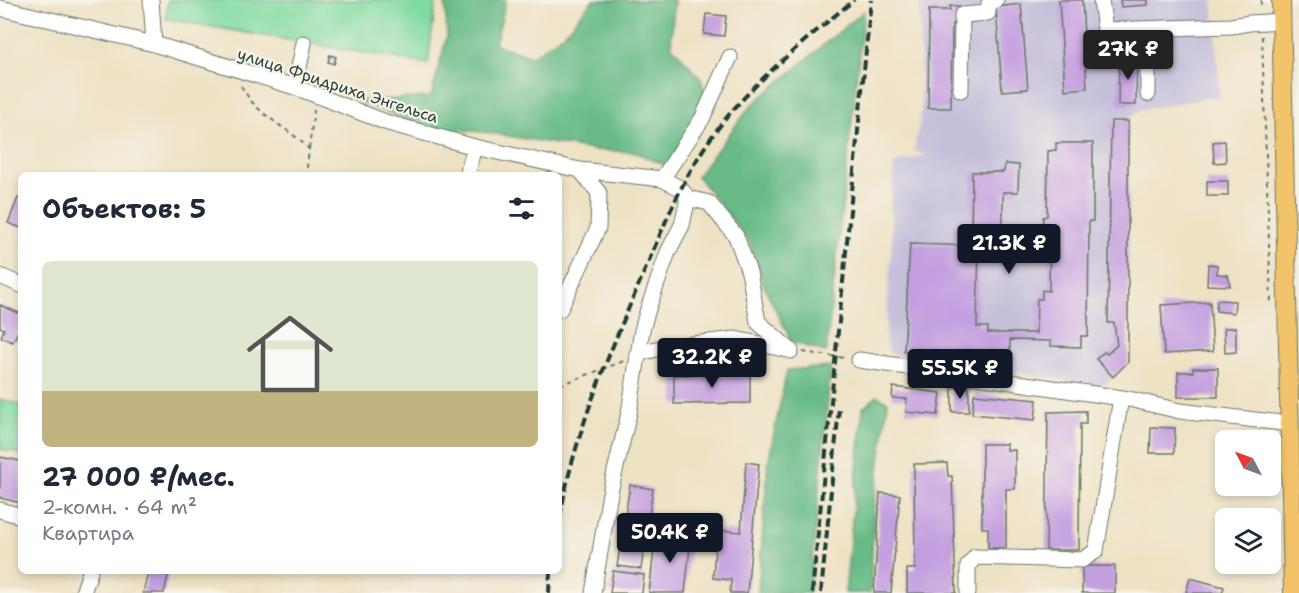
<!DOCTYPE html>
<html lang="ru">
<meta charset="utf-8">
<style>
body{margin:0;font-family:"Shantell Sans",sans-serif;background:#f6f6f7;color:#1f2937;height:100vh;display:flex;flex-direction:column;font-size:22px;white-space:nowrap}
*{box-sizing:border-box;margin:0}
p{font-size:20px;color:#747a83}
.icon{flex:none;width:33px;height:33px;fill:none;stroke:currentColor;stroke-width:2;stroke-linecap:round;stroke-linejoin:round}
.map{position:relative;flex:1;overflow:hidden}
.sheet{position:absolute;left:18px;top:172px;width:544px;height:402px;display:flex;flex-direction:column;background:#fff;border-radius:9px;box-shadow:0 3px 9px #0003}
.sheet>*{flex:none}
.needle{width:39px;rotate:311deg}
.tools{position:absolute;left:1215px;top:430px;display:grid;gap:12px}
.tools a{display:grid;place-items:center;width:66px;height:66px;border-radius:9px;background:#fff;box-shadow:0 3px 9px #0003;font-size:30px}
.price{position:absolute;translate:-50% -51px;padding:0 14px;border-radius:6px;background:#111827;color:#fff;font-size:20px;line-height:39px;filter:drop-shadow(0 2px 3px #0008)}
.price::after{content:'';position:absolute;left:50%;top:36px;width:18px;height:14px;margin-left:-9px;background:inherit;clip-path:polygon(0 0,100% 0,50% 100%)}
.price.on{background:#222;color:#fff}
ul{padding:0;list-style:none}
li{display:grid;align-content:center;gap:12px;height:318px;padding:0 24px}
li+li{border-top:2px solid #e0e1e3}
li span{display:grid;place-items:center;height:186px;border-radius:9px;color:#555}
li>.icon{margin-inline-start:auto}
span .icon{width:108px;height:108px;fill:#fffc;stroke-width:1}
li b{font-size:26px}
h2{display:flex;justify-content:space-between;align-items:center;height:72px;padding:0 24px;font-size:26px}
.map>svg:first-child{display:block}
</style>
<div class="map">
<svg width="1299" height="593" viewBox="0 0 1299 593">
<rect width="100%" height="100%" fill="#f7f3e8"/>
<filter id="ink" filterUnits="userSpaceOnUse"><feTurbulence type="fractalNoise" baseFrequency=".0167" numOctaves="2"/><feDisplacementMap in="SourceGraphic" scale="12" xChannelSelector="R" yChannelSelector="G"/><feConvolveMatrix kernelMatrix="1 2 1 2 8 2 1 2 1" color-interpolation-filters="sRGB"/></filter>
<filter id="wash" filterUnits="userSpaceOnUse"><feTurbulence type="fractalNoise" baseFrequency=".008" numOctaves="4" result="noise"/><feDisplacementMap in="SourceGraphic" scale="24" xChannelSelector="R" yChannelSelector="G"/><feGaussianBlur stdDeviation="1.35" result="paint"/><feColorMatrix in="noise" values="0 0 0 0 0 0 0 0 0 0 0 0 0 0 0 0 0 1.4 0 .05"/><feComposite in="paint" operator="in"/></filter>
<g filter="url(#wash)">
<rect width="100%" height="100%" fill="#eee2c5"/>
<path fill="#c6c0da" d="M929,0H1213L1220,96L1140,110L1129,118L1128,362L1106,383L1096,385L959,363L891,354L885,342L893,218L890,212L894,163L925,156L914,150L921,114L920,1Z"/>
<path fill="#80dba1" stroke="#508c6a" stroke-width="1.5" d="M168,0H436L428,64L166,19Z
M0,399L21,405V454L0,449Z"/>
<path fill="#68bb87" stroke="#447c5e" stroke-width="1.5" d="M445,0H506L495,44L531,57L564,34L593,0H674L671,45L700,78L708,99L675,169L634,152L594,150L484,132L425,127L359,101L431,97L447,36Z
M864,11L826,352L792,342L764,286L750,243L728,214L697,176L751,106Z
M831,367L809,593H758L768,463L787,370Z
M877,396L888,402L874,507L870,593H845L863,408Z"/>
<g id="blocks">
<path fill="#c49fe0" d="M1059,0H1082L1087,88L1065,90Z
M1120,0H1148V5L1121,7Z
M1021,4L1028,89L1002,91L996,7Z
M950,6H960V24H952L951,108H928L929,10H950Z
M706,14L726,16L724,36L704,34Z
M330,55L336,57L334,64L328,62Z
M1119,57H1137L1136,105H1118Z
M1111,121H1128V362L1113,377L1096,359L1104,352L1107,354L1117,345L1114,323H1108Z
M1225,141L1226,162L1214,163L1213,142Z
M1056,143H1093V221H1089L1088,336H1081V347L1051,346V341L1010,340V360H974V353L904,351L910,244L979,246L977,327H988V333H1036L1037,299H1042V290L1049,291L1050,229H1042L1043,217L1047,216L1048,151L1056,150Z
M1005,164L1019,165L1018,192H1003V237H971L972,172H1004Z
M1207,181H1228V196H1207Z
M18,198L21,199V228L8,223Z
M1208,264L1217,265V274L1228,275L1230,286L1207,285Z
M1217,300L1235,301L1234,313L1216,311Z
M1210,302L1213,351L1164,354L1161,305Z
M0,305L21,314V325L13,342L1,337L4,329L0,327Z
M1224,328H1236V352L1225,353Z
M1193,368H1218V397H1178V372H1193Z
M750,374V403L674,404V375Z
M893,387L941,393L938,415L906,412L907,399L892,398Z
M952,387H969V412H952Z
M974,394L1037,400L1035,420L972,414Z
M1086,411V424H1080L1079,550H1046L1048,412Z
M1151,427L1175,428L1174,453H1150Z
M982,444H1007V450H1015V489H1006V548H988V528H982Z
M0,457L21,461V503L0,498Z
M746,462L759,464L747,593H730L731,580L713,578L716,530L741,532Z
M947,463L948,476H952L956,593H907V569H915L914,464Z
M630,485L653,489L641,569L617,566Z
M880,493L900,495L891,593H874Z
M656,533L691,537L685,593H649Z
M1082,566H1115V593H1082Z
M613,571L644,575L642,593H610Z
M148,572H169L164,593H143Z
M1190,578L1224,587L1222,593H1186Z"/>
</g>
</g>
<g filter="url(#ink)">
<use href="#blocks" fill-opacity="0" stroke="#677767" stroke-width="1.5"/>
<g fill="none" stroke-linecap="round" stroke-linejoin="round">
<defs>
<path id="minor" d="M151,0L154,44L295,87L388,123L475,147L580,170L599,193L598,228L560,309
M1101,0L1105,30L1231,26L1249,23L1282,21
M0,8L154,44
M295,87L304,43
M961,90L962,15L988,13L989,3L996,0
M1148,94V29
M580,170L662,179L680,188L688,198L682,225L668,252L648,309L642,330L629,413L611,488L593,593
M467,176L475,147
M662,179L702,119L730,57
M688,198L709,203L736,236L749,272L758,322L791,351
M0,276L21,285
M637,354L660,348L735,339L788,350
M859,360L1129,399L1180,411L1290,424
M0,510L21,516
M83,593L90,572
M968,593V566L975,557L1082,560L1096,551L1121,398"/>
<path id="major" d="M1281,0L1293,593"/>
</defs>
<use href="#minor" stroke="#677767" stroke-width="17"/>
<use href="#major" stroke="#677767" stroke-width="20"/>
<path stroke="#677767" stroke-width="2" stroke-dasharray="4.5 4.5" stroke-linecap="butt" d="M1261,0V9
M1262,36L1271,303
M241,86C245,91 248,98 252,102C269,121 292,131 309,149L306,176
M309,149L314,110
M803,352L845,358
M560,385L624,361"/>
<use href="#minor" stroke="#fff" stroke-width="15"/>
<use href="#major" stroke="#f2c36a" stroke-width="18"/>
<path stroke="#1f3d34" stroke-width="4" stroke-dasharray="9 4.5" stroke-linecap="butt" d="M560,517C574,434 609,354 642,277C663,228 682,178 713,135C751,83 804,41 854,0
M549,593L550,572
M812,593L871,0
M821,593L839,408"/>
</g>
</g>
<g text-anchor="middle" stroke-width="4.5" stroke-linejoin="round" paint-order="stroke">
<g font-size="16" fill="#1f3d34" stroke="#f7f3e8">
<text transform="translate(338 85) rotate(18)" y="6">улица Фридриха Энгельса</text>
</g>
</g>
</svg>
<div class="tools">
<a><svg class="needle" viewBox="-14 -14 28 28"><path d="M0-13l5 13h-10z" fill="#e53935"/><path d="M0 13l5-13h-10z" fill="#747a83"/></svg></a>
<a><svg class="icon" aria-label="layers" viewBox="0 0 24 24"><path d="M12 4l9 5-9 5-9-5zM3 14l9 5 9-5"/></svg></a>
</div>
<b class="price on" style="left:1128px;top:81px">27K ₽</b>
<b class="price" style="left:1009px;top:275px">21.3K ₽</b>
<b class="price" style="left:712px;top:389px">32.2K ₽</b>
<b class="price" style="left:960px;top:400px">55.5K ₽</b>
<b class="price" style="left:670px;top:564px">50.4K ₽</b>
<section class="sheet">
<h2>Объектов: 5<svg class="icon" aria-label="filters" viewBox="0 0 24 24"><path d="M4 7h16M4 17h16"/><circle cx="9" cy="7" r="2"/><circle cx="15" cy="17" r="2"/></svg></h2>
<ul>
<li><span style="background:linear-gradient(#dfe7d0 70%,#c2b280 0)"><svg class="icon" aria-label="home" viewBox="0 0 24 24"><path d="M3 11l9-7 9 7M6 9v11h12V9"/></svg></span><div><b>27 000 ₽/мес.</b><p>2-комн. · 64 m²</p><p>Квартира</p></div></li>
</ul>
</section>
</div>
